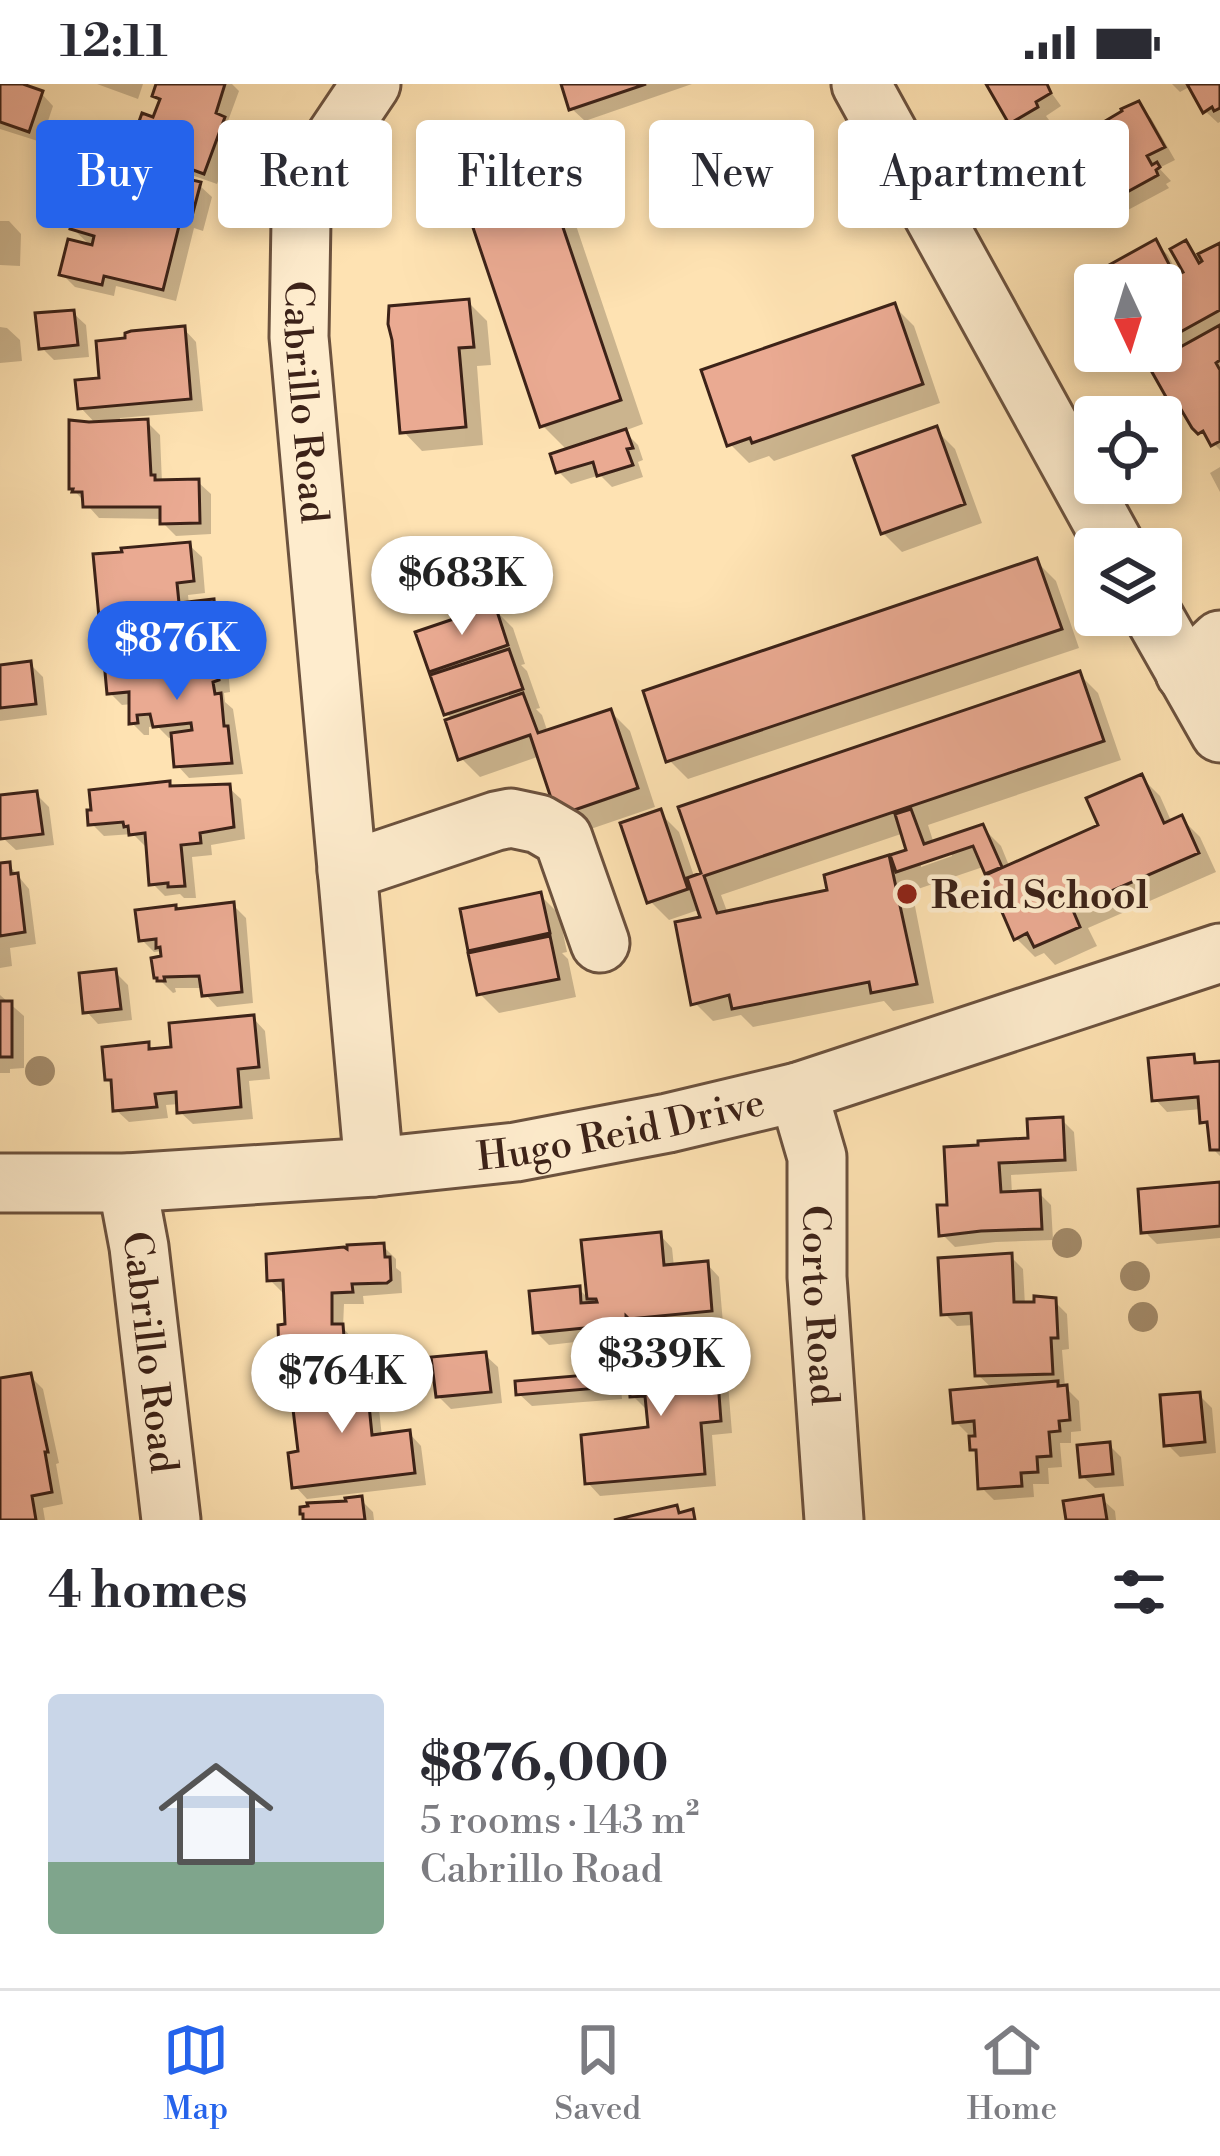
<!DOCTYPE html>
<meta charset="utf-8">
<style>
body{margin:0;font-family:"Libre Bodoni",serif;background:#f7f7f7;color:#2b2b33;height:100vh;display:flex;flex-direction:column;font-size:45px;white-space:nowrap}
*{box-sizing:border-box;margin:0}
p{font-size:39px;color:#7c7c81}
.icon{flex:none;width:66px;height:66px;fill:none;stroke:currentColor;stroke-width:2;stroke-linecap:round;stroke-linejoin:round}
.map{position:relative;height:1436px;overflow:hidden}
.side{display:flex;flex-direction:column;background:#fff;flex:1}
.side>*{flex:none}
.hud{position:absolute;left:36px;top:36px;width:1149px;height:108px;display:flex;gap:24px}
.needle{width:78px;rotate:176deg}
.buttons{position:absolute;left:1074px;top:180px;display:grid;gap:24px}
.buttons a{display:grid;place-items:center;width:108px;height:108px;border-radius:12px;background:#fff;box-shadow:0 6px 18px #0003;font-size:60px}
.price{position:absolute;translate:-50% -102px;padding:0 27px;border-radius:42px;background:#fff;color:#222;font-size:39px;line-height:78px;filter:drop-shadow(0 3px 6px #0008)}
.price::after{content:'';position:absolute;left:50%;top:72px;width:36px;height:27px;margin-left:-18px;background:inherit;clip-path:polygon(0 0,100% 0,50% 100%)}
.price.selected{background:#2563eb;color:#fff}
ul{padding:0;list-style:none}
li{display:flex;align-items:center;gap:36px;height:300px;padding:0 48px}
li+li{border-top:3px solid #e1e1e2}
li span{display:grid;place-items:center;flex:none;width:336px;height:240px;border-radius:12px;color:#555}
li>.icon{margin-inline-start:auto}
span .icon{width:144px;height:144px;fill:#fffc;stroke-width:1}
li b{font-size:51px}
h2{display:flex;justify-content:space-between;align-items:center;height:144px;padding:0 48px;font-size:51px}
.pill{padding:0 42px;border-radius:12px;background:#fff;box-shadow:0 6px 18px #0003;font-size:42px;line-height:108px}
.pill.selected{background:#2563eb;color:#fff}
.status{display:flex;justify-content:space-between;align-items:center;height:84px;padding:0 60px;background:#fff;direction:ltr}
.status svg{height:33px;fill:currentColor}
.menu{display:flex;justify-content:space-around;align-items:center;height:168px;border-top:3px solid #e1e1e2;background:#fff;font-size:33px;color:#7c7c81}
.menu a{display:grid;justify-items:center;gap:6px}
.menu .selected{color:#2563eb}
.map>svg:first-child{display:block}
</style>
<div class="status"><b>12:11</b><svg viewBox="0 0 49 12"><path d="M0 12V9h3v3zM5 12V6h3v6zM10 12V3h3v9zM15 12V0h3v12zM26 1h20v11H26zM47 4h2v5h-2z"/></svg></div>
<div class="map">
<svg width="1220" height="1436" viewBox="0 0 1220 1436">
<rect width="100%" height="100%" fill="#fee2b2"/>
<filter id="stains"><feTurbulence type="fractalNoise" baseFrequency=".00167" numOctaves="4"/><feColorMatrix values="0 0 0 0 .2 0 0 0 0 .09 0 0 0 0 .02 0 0 0 .5 -.17"/></filter>
<radialGradient id="worn" r=".72"><stop offset=".6" stop-color="#630" stop-opacity="0"/><stop offset="1" stop-color="#630" stop-opacity=".3"/></radialGradient>
<path fill="#0003" fill-rule="evenodd" d="M0,0H14L41,9L53,22L41,58L0,45Z
M97,0H143L138,15Z
M160,0H232L239,7L228,37L236,48L217,100L146,75L133,62L155,37L162,17L155,11Z
M564,0H692L585,37L572,25Z
M991,0H1045L1061,22L1046,32L1049,36L1024,50L1012,38Z
M1172,0H1220V38L1218,39L1205,27L1191,2L1180,8Z
M1138,21L1151,34L1175,76L1159,84L1171,97L1166,100L1169,104L1113,134L1101,122L1089,100L1064,114L1052,102L1067,61Z
M534,64L558,88L643,340L624,347L638,361L643,376L638,378L643,393L612,403L600,391L571,400L559,388L568,367L542,341Z
M199,101L212,113L203,147L194,144L176,217L116,202L114,212L75,203L62,190L93,164L73,145L151,129Z
M0,137H9L21,150L20,182L0,181Z
M1155,159L1168,171L1179,193L1187,189L1186,160L1199,173L1220,162V366L1173,318L1179,267L1168,257L1161,261V201H1111Z
M468,218L487,237L491,281L477,282L483,361L422,367L403,347Z
M895,223L914,242L940,319L774,377L769,372L749,379L730,360Z
M73,229L86,241L89,273L54,276L42,264Z
M0,243L7,244L20,256L22,277L0,279Z
M184,245L196,258L203,327L120,334V340L147,338L160,351L162,399L198,398L211,410V450L176,452L163,439V435L99,434L72,404L97,341L81,324L103,297Z
M936,346L955,365L982,439L902,468L883,449Z
M1220,383V408L1210,389Z
M189,461L202,473L205,509L188,511L189,521L212,518L225,531L229,568L213,569L228,584L230,608L224,609L225,618L233,625L243,690L189,694L177,681L174,653L169,654L157,642L149,643V651H144L132,639V620L122,621L110,609L180,576L160,558V554L116,556L103,543Z
M1037,478L1056,497L1079,564L688,695L669,676Z
M494,525L513,544L525,580L521,581L527,587L540,624L536,625L542,631L548,649L611,628L630,647L655,723L579,749L540,672L480,693L461,674L453,636L447,630L437,592L431,587Z
M30,580L43,593L47,631L0,637V584Z
M1079,590L1098,609L1121,676L928,741L934,760L982,743L1001,762L1010,784L1102,743L1141,693L1160,712L1172,739L1182,735L1200,753L1216,788L1088,844L1097,862L1055,881L1044,869L1035,873L1016,854L985,783H983L912,807L934,919L893,927L884,917L753,943L741,931L713,937L694,918L704,835L701,825L669,836L650,817L660,729L679,748L695,795ZM904,749L910,768L828,793L830,808L728,830L721,811ZM951,766L952,772L921,783V776Z
M168,700L173,705L228,703L241,715L245,755L211,761L212,771L192,773L196,814H184L180,810L165,812L152,799L149,761L145,762L133,750L104,752L92,740Z
M36,710L49,723L54,761L16,766L3,754L0,714Z
M9,781L29,805L36,860L10,864L12,882L0,884V782Z
M540,811L559,830L567,868L562,869L568,875L576,913L499,929L480,910L476,871L471,865Z
M233,821L246,834L253,919L217,923L205,910L204,904H175L176,908L173,909L157,893L164,875L163,867L154,868L142,856L175,824L178,827Z
M115,888L128,901L132,936L98,940L86,927Z
M0,911L24,932V984L10,985V989H0Z
M253,934L265,947L270,995L249,997L253,1035L193,1040L180,1028V1020L166,1021L168,1034L129,1038L116,1026L114,1001L108,995L148,961L154,968L174,966Z
M1193,973L1202,982L1220,980V1072L1213,1065L1211,1046L1203,1037L1202,1025L1167,1028L1155,1015Z
M1062,1036L1074,1048L1077,1087L1011,1091L1012,1110L1039,1109L1051,1121L1053,1156L996,1158L955,1163L942,1150L950,1123L981,1064L1031,1057Z
M1220,1101V1154L1157,1160L1144,1147Z
M660,1151L672,1164L674,1183L707,1180L719,1193L723,1239L644,1246L637,1239V1251L549,1261L536,1248L579,1205L590,1216L584,1159Z
M383,1162L396,1175V1184L401,1188L402,1209L363,1212L364,1220H344L343,1244L354,1256L356,1278L295,1281L282,1268L288,1243L286,1208L283,1209L270,1196Z
M1010,1172L1023,1185L1025,1221L1054,1217L1067,1230L1069,1265L1062,1266L1065,1303L1079,1317L1081,1347L1071,1348V1359H1060L1062,1383L1048,1384L1049,1400H1033L1034,1413L994,1416L981,1403L979,1371L973,1365L972,1350H968L956,1338L993,1305L978,1291L975,1241L957,1242L944,1229Z
M707,1258L719,1270L721,1292L728,1300L732,1349L712,1351L716,1402L600,1412L588,1399L651,1345L649,1324L646,1325L633,1312L656,1284Z
M485,1271L498,1283L502,1319L451,1325L438,1312Z
M30,1292L43,1305L59,1379L56,1380L63,1420L43,1424L45,1436H0V1304Z
M609,1292L621,1305L622,1315L532,1322L519,1310Z
M365,1294L377,1307L382,1353L409,1349L421,1362L426,1401L307,1415L295,1402L302,1370Z
M1199,1311L1212,1324L1216,1369L1180,1373L1167,1360Z
M1109,1361L1121,1373L1124,1402L1095,1404L1082,1392Z
M360,1415L373,1428L374,1436H306Z
M1102,1415L1115,1427L1116,1436H1069Z"/>
<path fill="#eaaa92" stroke="#3c2218" stroke-width="3" d="M0,0H23L43,7L29,48L0,38Z
M156,0H225L216,29L225,33L204,90L130,63L142,29L153,33L160,15L152,12Z
M561,0H646L569,26Z
M986,0H1047L1051,9L1036,18L1038,23L1009,40Z
M1187,0H1220V24L1214,27L1212,23L1203,29Z
M1139,17L1165,63L1147,72L1152,81L1157,78L1160,83L1156,86L1158,91L1098,124L1078,87L1049,104L1030,70L1062,52L1066,58L1075,55L1122,27L1121,25Z
M535,60L621,316L540,343L454,87Z
M158,88L201,98L191,136L181,134L163,206L104,192L102,201L59,191L68,155L92,161L94,152L70,145L79,109L149,126Z
M1156,155L1175,192L1183,188L1170,165L1186,156L1199,179L1202,177L1198,170L1220,159V226L1164,257L1161,252V201H1108L1100,186Z
M469,215L474,263L459,264L466,343L400,349L392,256L388,240L389,222Z
M895,219L923,300L752,359L750,354L727,362L701,286Z
M74,226L78,261L39,265L35,229Z
M1220,241V276L1216,279L1220,286V357L1211,362L1203,347L1198,350L1192,344L1176,317L1170,320L1148,281Z
M185,242L191,315L78,325L75,296L99,294L96,257L125,254V249L131,247Z
M148,335L151,391H155V396L199,395L200,439L160,440V423H83L82,408H72L73,405H69V336L89,338Z
M937,342L965,420L881,450L853,372Z
M626,345L633,364L627,365L633,381L597,392L593,378L556,389L550,370Z
M190,458L194,497L177,499L179,519L214,515L217,556L161,562L157,559L156,542L100,544L93,470L122,468L121,464Z
M1037,474L1062,545L666,678L643,607Z
M495,521L508,561L429,588L415,548Z
M509,565L523,605L444,631L430,591Z
M216,568L219,596L213,598L215,610L221,609L224,642H228L232,679L174,683L171,649L192,646L191,639L153,643L150,630L137,631L138,639L129,640V608L107,610L104,577H149Z
M31,577L36,620L0,624V581Z
M1080,587L1104,657L704,792L717,829L827,806L824,791L889,771L917,900L871,909L869,898L732,925L729,911L691,921L675,838L700,833L687,794L701,789L678,723Z
M523,609L538,649L611,625L638,704L557,732L530,651L458,676L445,636Z
M1142,690L1164,739L1182,731L1199,769L1072,824L1080,843L1034,863L1027,849L1014,856L986,791L1098,741L1086,714Z
M170,697V702L230,700L234,743L200,749L201,759L181,761L185,802L168,803V799L149,801L145,749L129,751L128,742L124,743L123,738L88,741L87,726H91L89,706Z
M37,707L43,750L0,755V711Z
M661,725L688,805L647,819L620,739Z
M911,725L924,760L983,740L1002,783L985,790L973,762L896,788L890,771L906,766L895,730Z
M10,778L11,790L18,789L25,848L0,852V779Z
M541,808L550,849L468,867L460,825Z
M234,818L242,908L202,912L199,892L164,893L165,897H157V894H154L151,874L161,872L160,863L156,864V855L139,857L135,826L176,821V825Z
M550,852L559,895L477,911L468,869Z
M116,885L121,925L83,929L79,889Z
M0,917H12V973H0Z
M254,931L259,983L238,985L241,1023L177,1029L176,1008L155,1010L157,1023L113,1027L111,996H105L102,963L149,958V965L171,963L169,939Z
M1194,970L1195,979L1220,977V1066H1210L1207,1038L1200,1039L1198,1013L1152,1017L1148,974Z
M1063,1033L1065,1076L999,1079L1001,1108L1040,1106L1042,1145L981,1147L939,1152L937,1121H947L944,1063L978,1061V1057L1028,1054L1027,1035Z
M1220,1098V1142L1141,1149L1138,1105Z
M661,1148L664,1181L708,1177L712,1227L629,1235L626,1232V1240L533,1249L529,1207L580,1202L581,1219L597,1218L596,1215H587L581,1156Z
M384,1159L385,1173H390L391,1196L387,1199L352,1200L353,1208L332,1209V1240H343L345,1267L279,1270L278,1241L285,1240L283,1196L267,1197L266,1170L344,1163L347,1165V1161Z
M1012,1169L1014,1218H1034V1212L1056,1214L1058,1254H1051L1053,1290L975,1292L971,1229L941,1231L938,1174Z
M708,1255L710,1285L717,1284L721,1337L701,1339L705,1390L585,1400L581,1351L648,1343L645,1312L630,1313L628,1282L652,1281L651,1259Z
M486,1268L491,1308L436,1313L431,1273Z
M31,1289L48,1368H45L52,1408L32,1412L36,1436H0V1294Z
M610,1289L611,1303L516,1311L515,1297Z
M366,1291L372,1351L410,1346L415,1389L292,1404L288,1369L298,1367L290,1300Z
M1058,1297V1302L1067,1301L1070,1336L1059,1337L1060,1347L1049,1348L1051,1372L1037,1373L1038,1388L1021,1389L1022,1402L978,1405L976,1366H970L969,1352H975L974,1337L953,1339L950,1306Z
M1200,1308L1205,1358L1164,1362L1160,1311Z
M1110,1358L1113,1390L1080,1393L1077,1361Z
M1103,1411L1107,1436H1066L1063,1417Z
M362,1412L365,1436H303V1430H300V1423L308,1422L307,1419L346,1417L345,1414Z
M677,1421L679,1429L693,1425L695,1436H614Z"/>
<g fill="none" stroke-linecap="round" stroke-linejoin="round">
<defs>
<g id="minor">
<path id="s1" d="M371,0L332,58L301,136L299,253L374,1083"/>
<path d="M861,0L1117,465"/>
<path d="M1153,531L1220,649"/>
<path d="M1185,589L1220,556"/>
<path d="M347,787L496,737L511,734L539,740L563,754L600,859"/>
<path id="s2" d="M798,1008L817,1073V1193L834,1436"/>
<path id="s3" d="M0,1099H127L374,1083L516,1068L668,1039L798,1008L1220,869"/>
<path id="s4" d="M127,1099L139,1163L171,1436"/>
</g>
</defs>
<use href="#minor" stroke="#6c523e" stroke-width="63"/>
<use href="#minor" stroke="#feeccd" stroke-width="57"/>
</g>
<g fill="#a58e6e">
<circle cx="40" cy="987" r="15"/>
<circle cx="1067" cy="1159" r="15"/>
<circle cx="1135" cy="1192" r="15"/>
<circle cx="1143" cy="1233" r="15"/>
</g>
<circle fill="#8f2418" stroke="#feeccd" stroke-width="4.5" cx="907" cy="810" r="12"/>
<g text-anchor="middle" stroke-width="9" stroke-linejoin="round" paint-order="stroke">
<g font-size="39" fill="#3c2218" stroke="#feeccd">
<text dy="14" stroke="none"><textPath href="#s1" startOffset="336">Cabrillo Road</textPath></text>
<text dy="14" stroke="none"><textPath href="#s3" startOffset="624">Hugo Reid Drive</textPath></text>
<text dy="14" stroke="none"><textPath href="#s2" startOffset="216">Corto Road</textPath></text>
<text dy="14" stroke="none"><textPath href="#s4" startOffset="171">Cabrillo Road</textPath></text>
</g>
<g font-size="39" font-weight="bold" fill="#3c2218" stroke="#feeccd" text-anchor="start">
<text x="931" y="824">Reid School</text>
</g>
</g>
<rect width="100%" height="100%" filter="url(#stains)"/>
<rect width="100%" height="100%" fill="url(#worn)"/>
</svg>
<div class="buttons">
<a><svg class="needle" viewBox="-14 -14 28 28"><path d="M0-13l5 13h-10z" fill="#e53935"/><path d="M0 13l5-13h-10z" fill="#7c7c81"/></svg></a>
<a><svg class="icon" aria-label="locate" viewBox="0 0 24 24"><circle cx="12" cy="12" r="6"/><path d="M12 2v4M12 18v4M2 12h4M18 12h4"/></svg></a>
<a><svg class="icon" aria-label="layers" viewBox="0 0 24 24"><path d="M12 4l9 5-9 5-9-5zM3 14l9 5 9-5"/></svg></a>
</div>
<b class="price" style="left:462px;top:554px">$683K</b>
<b class="price selected" style="left:177px;top:619px">$876K</b>
<b class="price" style="left:661px;top:1335px">$339K</b>
<b class="price" style="left:342px;top:1352px">$764K</b>
<div class="hud">
<a class="pill selected">Buy</a>
<a class="pill">Rent</a>
<a class="pill">Filters</a>
<a class="pill">New</a>
<a class="pill">Apartment</a>
</div>
</div>
<section class="side">
<h2>4 homes<svg class="icon" aria-label="filters" viewBox="0 0 24 24"><path d="M4 7h16M4 17h16"/><circle cx="9" cy="7" r="2"/><circle cx="15" cy="17" r="2"/></svg></h2>
<ul>
<li><span style="background:linear-gradient(#c9d6e8 70%,#7fa58c 0)"><svg class="icon" aria-label="home" viewBox="0 0 24 24"><path d="M3 11l9-7 9 7M6 9v11h12V9"/></svg></span><div><b>$876,000</b><p>5 rooms · 143 m²</p><p>Cabrillo Road</p></div></li>
</ul>
</section>
<nav class="menu">
<a class="selected"><svg class="icon" aria-label="map" viewBox="0 0 24 24"><path d="M3 6l6-2 6 2 6-2v14l-6 2-6-2-6 2zM9 4v14M15 6v14"/></svg>Map</a>
<a><svg class="icon" aria-label="saved" viewBox="0 0 24 24"><path d="M7 4h10v16l-5-4-5 4z"/></svg>Saved</a>
<a><svg class="icon" aria-label="home" viewBox="0 0 24 24"><path d="M3 11l9-7 9 7M6 9v11h12V9"/></svg>Home</a>
</nav>
